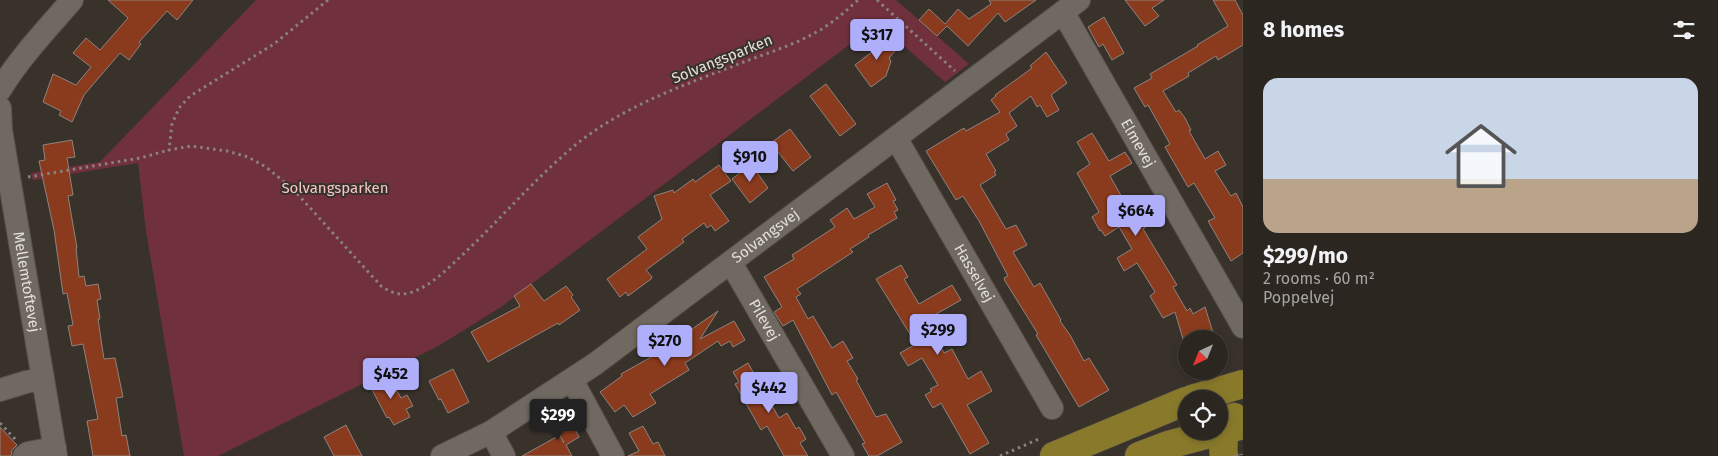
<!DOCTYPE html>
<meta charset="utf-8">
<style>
body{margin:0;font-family:"Fira Sans",sans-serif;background:#332e29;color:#f1f3f6;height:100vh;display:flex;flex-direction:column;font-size:19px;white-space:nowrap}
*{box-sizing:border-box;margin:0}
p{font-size:16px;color:#a6a5a5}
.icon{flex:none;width:28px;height:28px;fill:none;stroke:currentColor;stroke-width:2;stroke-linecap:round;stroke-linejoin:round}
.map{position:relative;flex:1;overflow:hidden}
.sheet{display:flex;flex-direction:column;background:#2b2620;width:475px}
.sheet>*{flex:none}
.needle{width:32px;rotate:223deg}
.controls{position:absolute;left:1178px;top:330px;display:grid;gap:10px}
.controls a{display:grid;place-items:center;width:50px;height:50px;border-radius:50%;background:#2b2620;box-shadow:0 2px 8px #0003,0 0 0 1px #47433e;font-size:25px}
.price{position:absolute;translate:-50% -42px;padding:0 11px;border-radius:5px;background:#afaefa;color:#111;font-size:16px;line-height:32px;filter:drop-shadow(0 1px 2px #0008)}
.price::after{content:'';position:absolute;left:50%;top:30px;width:15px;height:11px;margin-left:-8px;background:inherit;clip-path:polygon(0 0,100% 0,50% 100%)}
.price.on{background:#222;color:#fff}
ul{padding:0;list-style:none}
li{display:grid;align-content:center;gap:10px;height:265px;padding:0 20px}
li span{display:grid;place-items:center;height:155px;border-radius:15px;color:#555}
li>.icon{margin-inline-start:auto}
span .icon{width:90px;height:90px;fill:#fffc;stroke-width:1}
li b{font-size:21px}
h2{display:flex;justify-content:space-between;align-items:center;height:60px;padding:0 20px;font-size:21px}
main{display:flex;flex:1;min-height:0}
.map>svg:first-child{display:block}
</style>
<main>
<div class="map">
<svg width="1243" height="456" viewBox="0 0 1243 456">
<rect width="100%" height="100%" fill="#39322b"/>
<path fill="#70313c" d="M256,0H896L969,64L945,82L878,23L501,307L440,345L218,456H184L146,231L138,163L33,180L31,173L100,162Z"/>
<path fill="#8a3b1d" stroke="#8e837f" d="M108,0H193L177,20L167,11L139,42L141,44L129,60L120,53L84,95L72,122L59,115L61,111L43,102L53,74L76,85L91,67L73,53L86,38L100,50L128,18Z
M989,0H1036L1005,22L998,13L968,46L947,26L937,36L919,20L929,9L945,24L958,9L969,19L991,4Z
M1125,0H1164L1152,8L1159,16L1145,26Z
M1213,0H1235L1243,15V45L1218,60L1216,56L1188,73L1189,76L1163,91L1176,112L1179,110L1185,118L1191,130L1189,131L1205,159L1218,151L1226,165L1215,171L1231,196L1236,193L1243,207V253L1231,261L1208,221L1215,218L1194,183L1188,187L1165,147L1170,144L1148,105L1145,107L1134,88L1152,78L1150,74L1198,46L1197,45L1228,26Z
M1104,17L1124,53L1112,60L1103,44L1099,47L1088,27Z
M879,32L897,49L889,58L891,61L886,76L871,87L855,65L877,48L871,42Z
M1046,52L1067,83L1051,95L1059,110L1047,117L1040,105L1037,107L1031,96L1009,113L1017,126L1006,134L1009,140L986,154L996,171L994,172L996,175L980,185L1006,229L1016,225L1027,245L1013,252L1034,287L1040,283L1061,320L1060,321L1070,335L1084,361L1089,358L1109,390L1079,407L1036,335L1038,334L1005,281L1004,278L1008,276L979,221L963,196L956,200L926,151L964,128L966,131L1000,112L991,100L996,96L995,95L1032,68L1030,66Z
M826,84L856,124L840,136L810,96Z
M790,129L811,157L793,171L771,143Z
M1092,133L1109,161L1125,152L1132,163L1110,176L1128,208L1143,199L1151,213L1141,219L1146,227L1143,229L1177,285L1173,287L1187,311L1190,308L1193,314L1205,307L1215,339H1183L1175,312L1163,318L1150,296L1155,292L1137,263L1124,271L1117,258L1132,249L1119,227L1105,236L1101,230L1100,231L1092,217L1099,212L1077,173L1090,164L1077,142Z
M72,140L75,157L67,158L73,195L68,196L77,248H76L79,277L84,276L86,286L98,284L101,299L97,300L100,319H98L104,359L115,358L123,397L116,398L122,436L126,435L130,456H93L87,421L98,419L83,344L72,346L68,326L73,325L67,293L63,294L54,230L39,161L45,160L43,145Z
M751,164L768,188L750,203L732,179Z
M719,165L731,181L710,195L729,221L715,231L711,225L707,228L704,223L682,239L684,242L646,270L652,277L651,279L628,296L626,292L620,297L607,279L647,249L638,237L662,219L654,196L673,190L674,193L693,179L695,182Z
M887,183L896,200L893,201L898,210L894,212L897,218L868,235L869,237L850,249L853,252L797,289L801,294L796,297L808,319L813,316L832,348L843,341L853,358L847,361L858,379L856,380L876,417L886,414L902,442L877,456H869L862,444L865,443L852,420L836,392L832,395L793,320L783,326L774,312L782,307L764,277L794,259L792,255L835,227L830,220L847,208L854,219L875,207L867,194Z
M901,265L908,277L904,279L919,304L952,285L961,300L929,318L935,329L932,331L944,353L952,349L968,379L981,371L992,391L967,405L989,443L970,454L941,403L933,408L925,395L932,391L930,389L938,385L922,358L908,366L900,353L916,344L876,279Z
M531,284L544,301L566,286L573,295L571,297L580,310L559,325L558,323L488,362L471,332L520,306L514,296Z
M718,311L700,339L734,321L745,340L733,347L730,341L721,346L718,341L685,363L689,370L650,394L656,403L633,417L624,405L615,412L600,392L622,376L621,374L653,356Z
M748,363L779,418L787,413L796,429L799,427L806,439L800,443L808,456H784L767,426L761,430L735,384L739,382L733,372Z
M453,369L469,402L448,413L441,399L439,400L429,381Z
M383,374L391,391L396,389L401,398L407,395L413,406L406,409L410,417L394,425L389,417L387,418L368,382Z
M568,416L579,437L566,445L572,456H522L560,435L564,443L554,424Z
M346,425L353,439L362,456H334L324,437Z
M643,426L653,444L658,442L665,456H628L639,451L629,433Z
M0,427L17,445L12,450L11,456H0Z"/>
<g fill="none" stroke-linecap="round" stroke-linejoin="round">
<defs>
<g id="minor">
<path id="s1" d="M1063,12L1243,327"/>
<path d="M0,90C20,57 47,29 72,0"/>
<path id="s2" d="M0,108L1,130L56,456"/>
<path id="s3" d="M896,138L1052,408"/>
<path id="s4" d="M731,263L843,456"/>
<path d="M572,380L613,456"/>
<path d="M0,390L26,382L43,379"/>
<path d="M491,432L504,456"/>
<path d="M24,456L28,453L55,448"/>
<path id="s5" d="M442,456L491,432L595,364L1079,0"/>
</g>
<path id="major" d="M1192,399L1243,384
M1054,456L1186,401
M1139,456L1168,445L1243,425
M1224,456C1222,442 1224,428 1234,417"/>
</defs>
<use href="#minor" stroke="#57514b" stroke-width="24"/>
<use href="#major" stroke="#57514b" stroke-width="29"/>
<path stroke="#89827d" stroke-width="3" stroke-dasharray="2.5 4" stroke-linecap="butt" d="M328,0L274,44L190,96L179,108L172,124L169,150L191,146L227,151L248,157L266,167L293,189L381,286C390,292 399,296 409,293C428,288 444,272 458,259C495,225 528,186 566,153C614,110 676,88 736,65C761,55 789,47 813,34C830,25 844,13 858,0
M877,0L955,71
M28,177L140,158L169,150
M0,423L16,440
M1000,456L1041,438"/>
<use href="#minor" stroke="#706961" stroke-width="22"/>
<use href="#major" stroke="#897a2b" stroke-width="28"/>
<path stroke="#89827d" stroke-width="1" d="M1234,456L1243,454"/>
</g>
<g text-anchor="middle" stroke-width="4" stroke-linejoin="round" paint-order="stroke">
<g font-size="15" fill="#e4dfdb" stroke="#39322b">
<text transform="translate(722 59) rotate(-22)" y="5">Solvangsparken</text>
<text dy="5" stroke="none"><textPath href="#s1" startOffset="151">Elmevej</textPath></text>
<text dy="5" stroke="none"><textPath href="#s5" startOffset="392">Solvangsvej</textPath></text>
<text dy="5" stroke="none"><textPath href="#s3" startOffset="156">Hasselvej</textPath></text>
<text dy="5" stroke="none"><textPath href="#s2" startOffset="176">Mellemtoftevej</textPath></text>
<text dy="5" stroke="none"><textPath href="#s4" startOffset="66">Pilevej</textPath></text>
</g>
<g font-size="15" fill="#f7c5ca" stroke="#39322b">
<text x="335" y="193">Solvangsparken</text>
</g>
</g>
</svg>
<div class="controls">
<a><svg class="needle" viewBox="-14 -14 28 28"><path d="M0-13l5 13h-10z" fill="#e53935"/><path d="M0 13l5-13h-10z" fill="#a6a5a5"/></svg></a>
<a><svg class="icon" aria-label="locate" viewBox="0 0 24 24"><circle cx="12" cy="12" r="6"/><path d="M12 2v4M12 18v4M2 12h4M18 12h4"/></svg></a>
</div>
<b class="price" style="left:877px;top:61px">$317</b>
<b class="price" style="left:750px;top:183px">$910</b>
<b class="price" style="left:1136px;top:237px">$664</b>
<b class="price" style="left:938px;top:356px">$299</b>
<b class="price" style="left:665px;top:367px">$270</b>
<b class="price" style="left:391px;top:400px">$452</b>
<b class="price" style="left:769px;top:414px">$442</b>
<b class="price on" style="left:558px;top:441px">$299</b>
</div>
<section class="sheet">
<h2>8 homes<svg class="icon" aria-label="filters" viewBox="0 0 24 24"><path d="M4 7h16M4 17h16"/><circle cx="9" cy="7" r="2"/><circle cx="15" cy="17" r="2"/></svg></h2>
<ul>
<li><span style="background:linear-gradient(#c9d6e8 65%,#b9a48a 0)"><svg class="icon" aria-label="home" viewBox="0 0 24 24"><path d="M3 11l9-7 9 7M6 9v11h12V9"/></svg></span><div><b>$299/mo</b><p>2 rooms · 60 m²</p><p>Poppelvej</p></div></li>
</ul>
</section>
</main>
